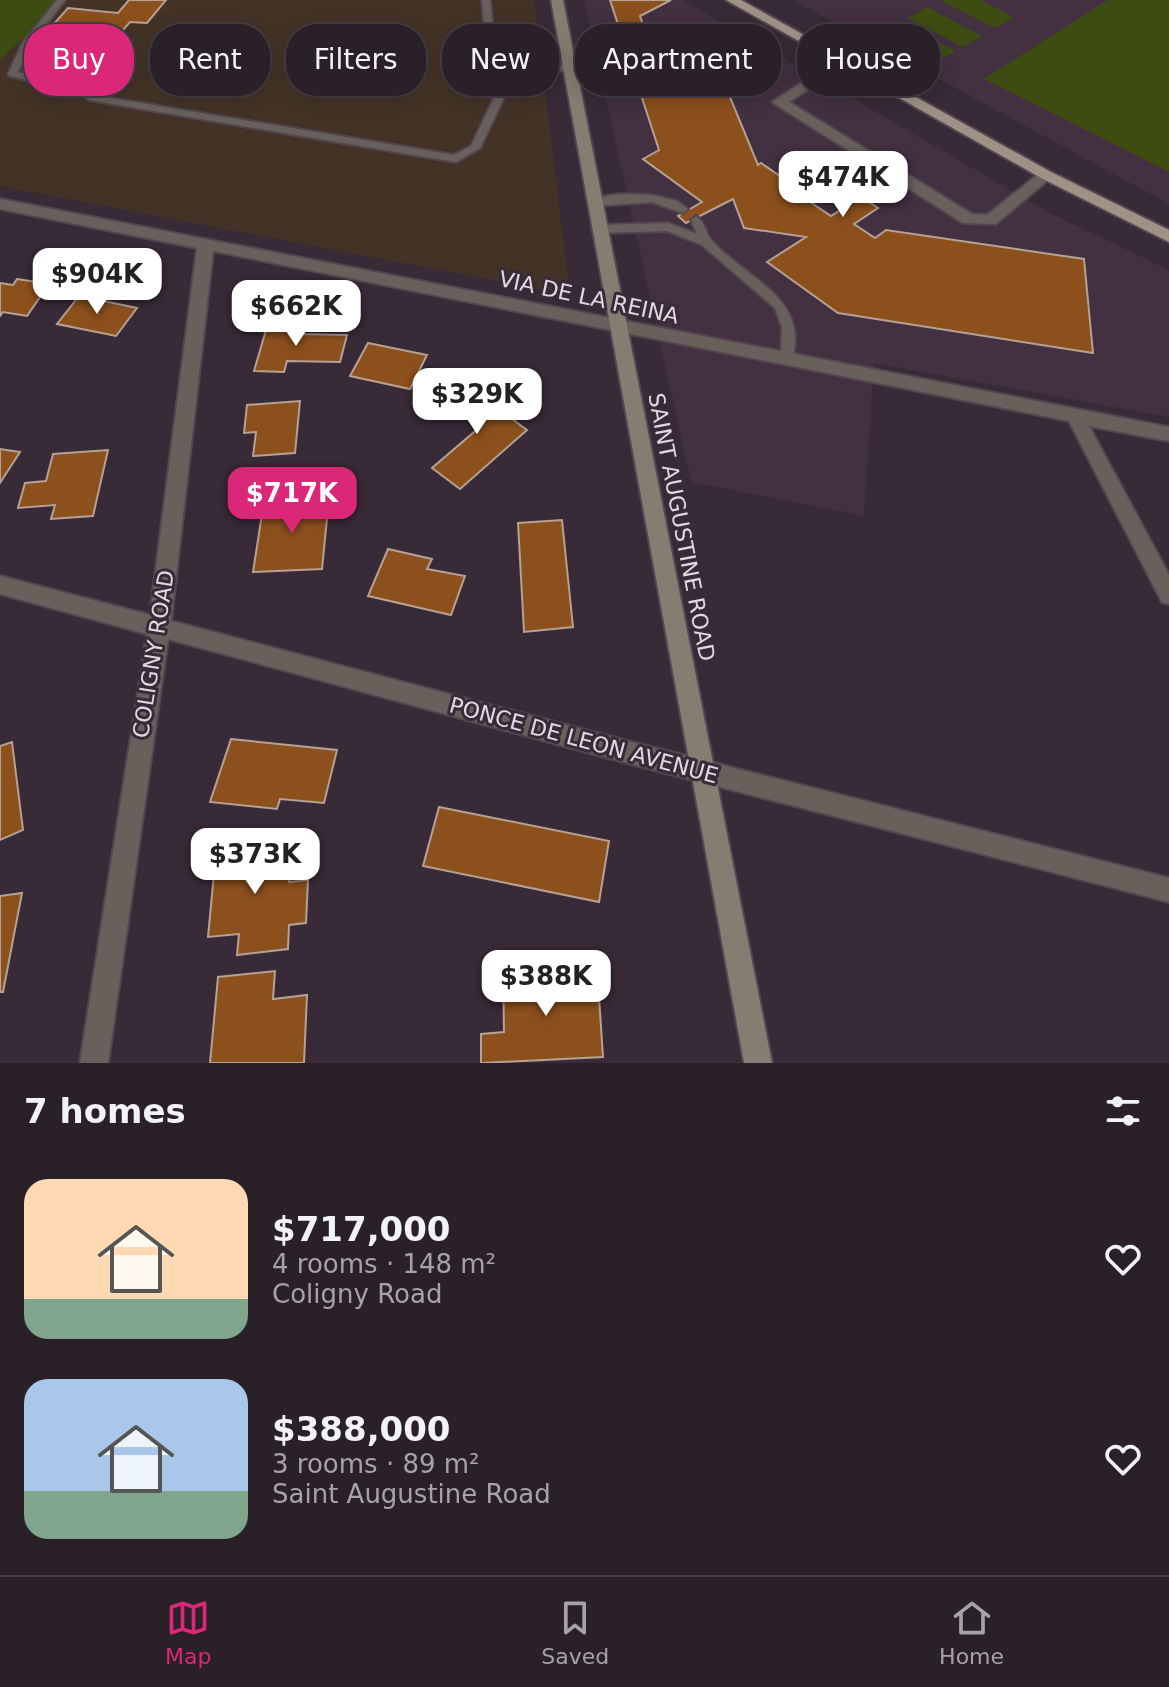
<!DOCTYPE html>
<meta charset="utf-8">
<style>
body{margin:0;font-family:"DejaVu Sans",sans-serif;background:#322830;color:#f1f3f6;height:100vh;display:flex;flex-direction:column;font-size:30px;white-space:nowrap}
*{box-sizing:border-box;margin:0}
p{font-size:26px;color:#a5a3a8}
.icon{flex:none;width:44px;height:44px;fill:none;stroke:currentColor;stroke-width:2;stroke-linecap:round;stroke-linejoin:round}
.map{position:relative;height:1063px;overflow:hidden}
.details{display:flex;flex-direction:column;background:#2a2028;flex:1}
.details>*{flex:none}
.hud{position:absolute;left:24px;top:24px;width:1122px;height:72px;display:flex;gap:16px}
.price{position:absolute;translate:-50% -68px;padding:0 18px;border-radius:16px;background:#fff;color:#222;font-size:26px;line-height:52px;filter:drop-shadow(0 2px 4px #0008)}
.price::after{content:'';position:absolute;left:50%;top:48px;width:24px;height:18px;margin-left:-12px;background:inherit;clip-path:polygon(0 0,100% 0,50% 100%)}
.price.on{background:#db2777;color:#fff}
ul{padding:0;list-style:none}
li{display:flex;align-items:center;gap:24px;height:200px;padding:0 24px}
li span{display:grid;place-items:center;flex:none;width:224px;height:160px;border-radius:24px;color:#555}
li>.icon{margin-inline-start:auto}
span .icon{width:96px;height:96px;fill:#fffc;stroke-width:1}
li b{font-size:34px}
h2{display:flex;justify-content:space-between;align-items:center;height:96px;padding:0 24px;font-size:34px}
.tag{padding:0 28px;border-radius:32px;background:#2a2028;box-shadow:0 4px 20px #0003,0 0 0 2px #463e45;font-size:28px;line-height:72px}
.tag.on{background:#db2777;color:#fff}
.menu{display:flex;justify-content:space-around;align-items:center;height:112px;border-top:2px solid #463e45;background:#2a2028;font-size:22px;color:#a5a3a8}
.menu a{display:grid;justify-items:center;gap:4px}
.menu .on{color:#db2777}
.map>svg:first-child{display:block}
</style>
<div class="map">
<svg width="1169" height="1063" viewBox="0 0 1169 1063">
<rect width="100%" height="100%" fill="#382a36"/>
<path fill="#433327" d="M66,0H534L570,295L0,186V60Z"/>
<path fill="#433041" d="M584,0H683L1050,213L1169,270V417L874,363L864,516L691,482Z
M793,0H1169V204Z"/>
<path fill="#3d4d12" d="M0,0H66L0,60Z
M940,0H980L1014,17L995,28Z
M1108,0H1169V172L984,79Z
M927,7L982,36L963,47L908,18Z
M901,22L956,51L936,62L882,33Z"/>
<path fill="#8c501d" stroke="#b5a295" stroke-width="2" d="M129,0H166L147,23L130,22L108,47L120,49L93,81L37,74L65,43L50,41L62,27L52,26L68,8L118,13Z
M610,0H671L640,16L650,44L706,39L758,165L761,163L783,178L807,164L823,174L794,191L831,216L861,197L878,208L854,224L875,238L886,230L1084,259L1093,353L838,313L767,262L806,237L744,228L733,199L686,223L678,216L702,202L643,159L659,150Z
M17,279L49,284L27,316L3,312L0,316V283L13,285Z
M79,296L137,308L116,336L57,324Z
M268,323L300,324L298,334L347,335L340,362L287,361L284,372L254,371Z
M368,343L427,355L410,389L350,376Z
M460,381L527,430L460,489L432,468L481,426L441,398Z
M300,401L295,453L253,456L256,432L244,433L247,405Z
M0,449L20,452L0,483Z
M108,450L93,516L51,519L55,505L18,508L25,483L46,481L53,454Z
M329,498L322,569L253,572L264,501Z
M562,520L573,627L524,632L518,523Z
M388,549L432,559L427,569L465,576L451,615L368,596Z
M231,739L337,750L324,803L280,799L277,809L210,802Z
M12,742L23,830L0,840V746Z
M439,807L609,841L599,902L423,866Z
M274,837L272,857L291,855L289,882L308,880L306,923L289,925L288,949L237,955L239,934L208,937L217,842Z
M22,893L3,992H0V896Z
M571,966L572,984L598,982L603,1057L481,1063V1034L504,1032L503,970Z
M275,971L273,999L307,995L304,1063H210L218,977Z"/>
<g fill="none" stroke-linecap="round" stroke-linejoin="round">
<defs>
<path id="service" d="M57,0H65L31,45L18,72L87,89L92,95L454,155L471,146L493,100L495,83L488,71L482,0H490L497,68L570,64L575,67L570,70L499,74L505,83L503,100L480,148L456,162L89,100L81,93L10,76L8,74L22,44Z
M652,195L677,201L688,209L683,213L652,202L596,206L591,202C605,192 634,194 652,195Z
M696,216C705,222 705,233 712,241C746,279 812,299 791,362H783L781,359L782,327L775,308L702,245L667,231L601,233L595,229L601,225L668,223L697,234L691,220Z"/>
<path id="minor" d="M838,59L850,62L789,102L972,214L987,215L1041,172H1051L1054,175L996,224L963,223L772,102Z
M0,199L1169,427V441L1089,426L1169,575V604L1162,602L1069,421L213,251L171,621L627,741L1169,878V902L627,763L168,639L108,1063H80L147,634L0,594V576L150,615L197,248L0,209Z"/>
<path id="secondary" d="M551,0H563L772,1063H744Z"/>
<path id="primary" d="M726,0H741L1051,172L1169,230V242L1041,178Z"/>
</defs>
<use href="#service" stroke="#534651" stroke-width="4"/>
<use href="#minor" stroke="#534651" stroke-width="4"/>
<use href="#secondary" stroke="#534651" stroke-width="4"/>
<use href="#primary" stroke="#534651" stroke-width="4"/>
<use href="#service" fill="#68615b" fill-rule="evenodd"/>
<use href="#minor" fill="#68615b" fill-rule="evenodd"/>
<use href="#secondary" fill="#877c72" fill-rule="evenodd"/>
<use href="#primary" fill="#9f9185" fill-rule="evenodd"/>
</g>
<g text-anchor="middle" stroke-width="6" stroke-linejoin="round" paint-order="stroke">
<g font-size="22" fill="#e1d8e0" stroke="#382a36">
<text transform="translate(589 297) rotate(12)" y="8">VIA DE LA REINA</text>
<text transform="translate(682 527) rotate(79)" y="8">SAINT AUGUSTINE ROAD</text>
<text transform="translate(153 654) rotate(-81)" y="8">COLIGNY ROAD</text>
<text transform="translate(584 740) rotate(15)" y="8">PONCE DE LEON AVENUE</text>
</g>
</g>
</svg>
<b class="price" style="left:843px;top:219px">$474K</b>
<b class="price" style="left:97px;top:316px">$904K</b>
<b class="price" style="left:296px;top:348px">$662K</b>
<b class="price" style="left:477px;top:436px">$329K</b>
<b class="price on" style="left:292px;top:535px">$717K</b>
<b class="price" style="left:255px;top:896px">$373K</b>
<b class="price" style="left:546px;top:1018px">$388K</b>
<div class="hud">
<a class="tag on">Buy</a>
<a class="tag">Rent</a>
<a class="tag">Filters</a>
<a class="tag">New</a>
<a class="tag">Apartment</a>
<a class="tag">House</a>
</div>
</div>
<section class="details">
<h2>7 homes<svg class="icon" aria-label="filters" viewBox="0 0 24 24"><path d="M4 7h16M4 17h16"/><circle cx="9" cy="7" r="2"/><circle cx="15" cy="17" r="2"/></svg></h2>
<ul>
<li><span style="background:linear-gradient(#ffd9b3 75%,#7fa58c 0)"><svg class="icon" aria-label="home" viewBox="0 0 24 24"><path d="M3 11l9-7 9 7M6 9v11h12V9"/></svg></span><div><b>$717,000</b><p>4 rooms · 148 m²</p><p>Coligny Road</p></div><svg class="icon" aria-label="heart" viewBox="0 0 24 24"><path d="M12 20l-8-8c-3-5 5-10 8-4 3-6 11-1 8 4z"/></svg></li>
<li><span style="background:linear-gradient(#a9c7e8 70%,#7fa58c 0)"><svg class="icon" aria-label="home" viewBox="0 0 24 24"><path d="M3 11l9-7 9 7M6 9v11h12V9"/></svg></span><div><b>$388,000</b><p>3 rooms · 89 m²</p><p>Saint Augustine Road</p></div><svg class="icon" aria-label="heart" viewBox="0 0 24 24"><path d="M12 20l-8-8c-3-5 5-10 8-4 3-6 11-1 8 4z"/></svg></li>
</ul>
</section>
<nav class="menu">
<a class="on"><svg class="icon" aria-label="map" viewBox="0 0 24 24"><path d="M3 6l6-2 6 2 6-2v14l-6 2-6-2-6 2zM9 4v14M15 6v14"/></svg>Map</a>
<a><svg class="icon" aria-label="saved" viewBox="0 0 24 24"><path d="M7 4h10v16l-5-4-5 4z"/></svg>Saved</a>
<a><svg class="icon" aria-label="home" viewBox="0 0 24 24"><path d="M3 11l9-7 9 7M6 9v11h12V9"/></svg>Home</a>
</nav>
